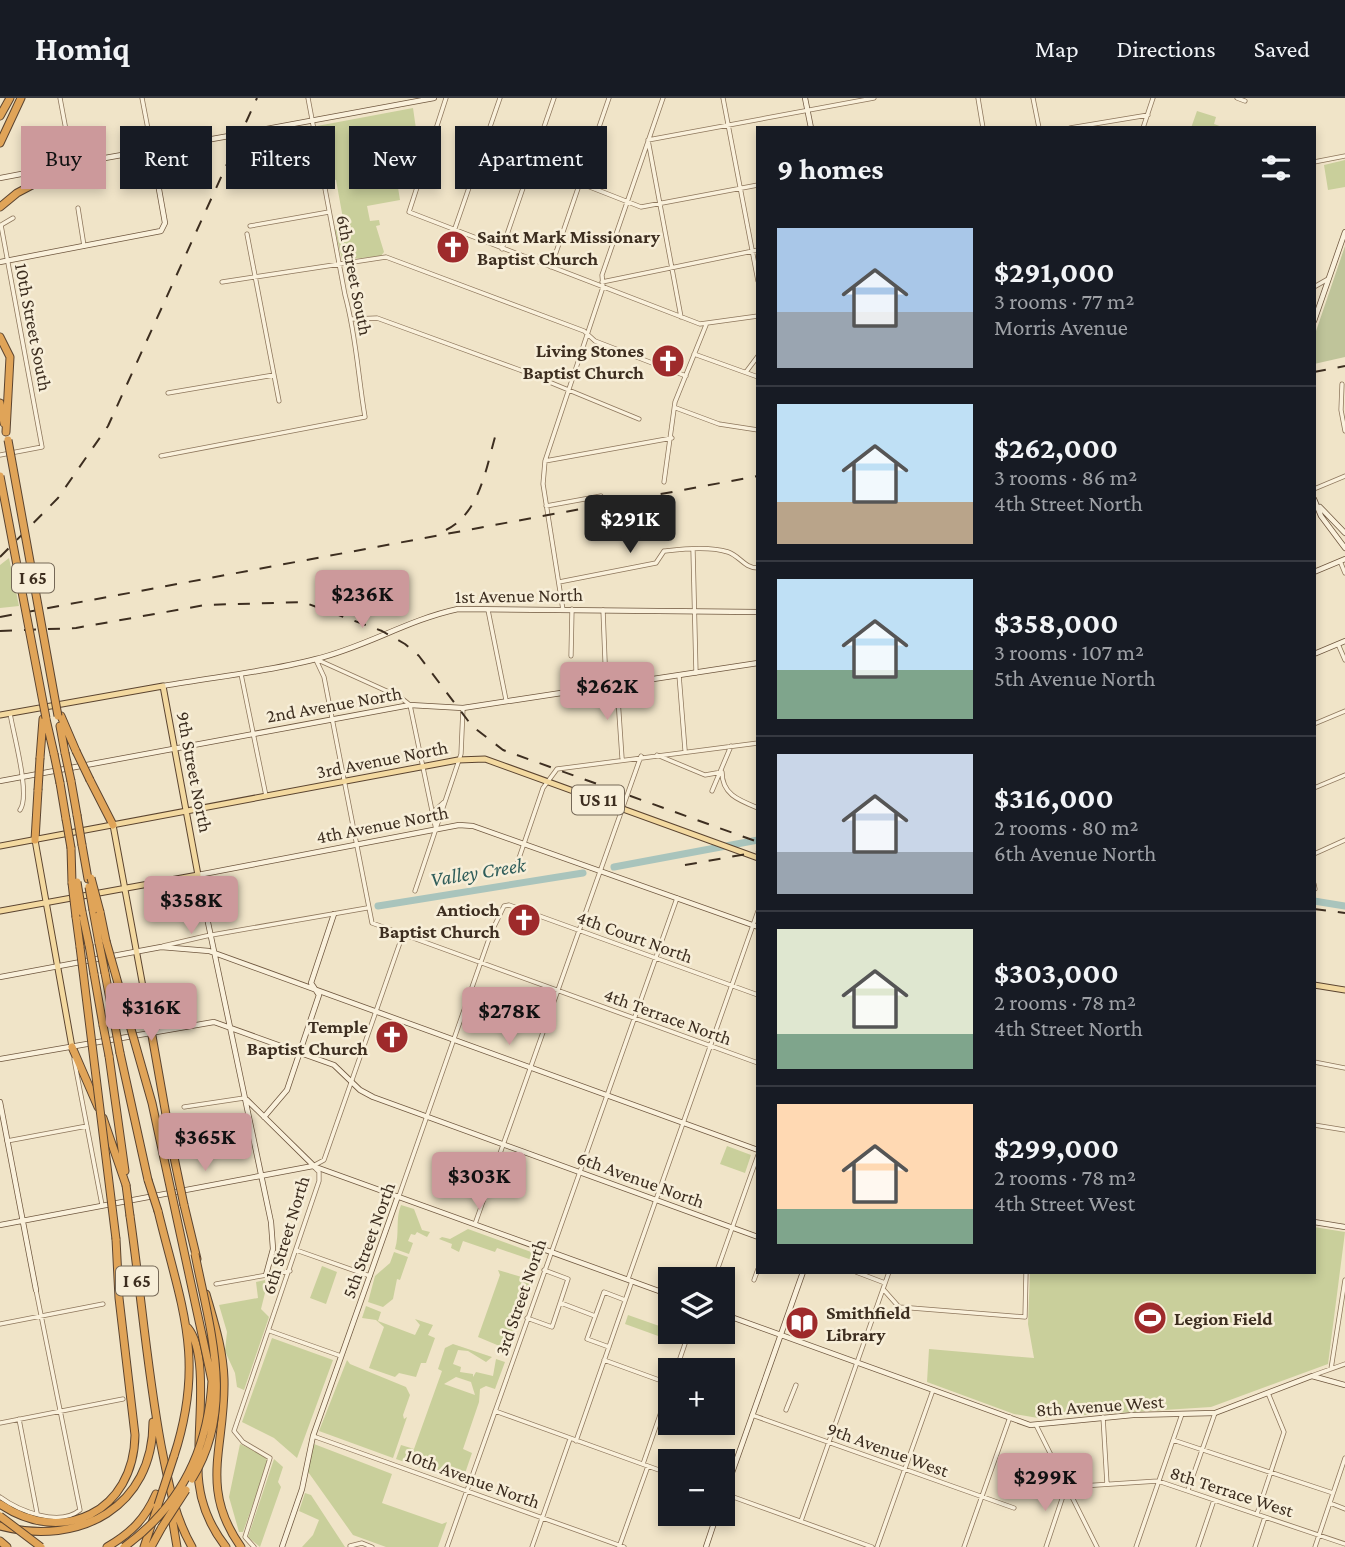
<!DOCTYPE html>
<meta charset="utf-8">
<style>
body{margin:0;font-family:"Crimson Pro",serif;background:#242831;color:#f1f3f6;height:100vh;display:flex;flex-direction:column;font-size:26px;white-space:nowrap}
*{box-sizing:border-box;margin:0}
p{font-size:23px;color:#9ea1a6}
.icon{flex:none;width:38px;height:38px;fill:none;stroke:currentColor;stroke-width:2;stroke-linecap:round;stroke-linejoin:round}
.map{position:relative;flex:1;overflow:hidden}
.details{position:absolute;left:756px;top:28px;width:560px;height:1148px;display:flex;flex-direction:column;background:#171b24;border-radius:0px;box-shadow:0 4px 10px #0003}
.details>*{flex:none}
.top-card{position:absolute;left:21px;top:28px;width:630px;height:63px;display:flex;gap:14px}
.fabs{position:absolute;left:658px;top:1169px;display:grid;gap:14px}
.fabs a{display:grid;place-items:center;width:77px;height:77px;border-radius:0px;background:#171b24;box-shadow:0 4px 10px #0003;font-size:35px}
.price{position:absolute;translate:-50% -60px;padding:0 16px;border-radius:7px;background:#cc999b;color:#111;font-size:23px;line-height:46px;filter:drop-shadow(0 2px 4px #0008)}
.price::after{content:'';position:absolute;left:50%;top:42px;width:21px;height:16px;margin-left:-10px;background:inherit;clip-path:polygon(0 0,100% 0,50% 100%)}
.price.selected{background:#222;color:#fff}
ul{padding:0;list-style:none}
li{display:flex;align-items:center;gap:21px;height:175px;padding:0 21px}
li+li{border-top:2px solid #363941}
li span{display:grid;place-items:center;flex:none;width:196px;height:140px;border-radius:0px;color:#555}
li>.icon{margin-inline-start:auto}
span .icon{width:84px;height:84px;fill:#fffc;stroke-width:1}
li b{font-size:30px}
h2{display:flex;justify-content:space-between;align-items:center;height:84px;padding:0 21px;font-size:30px}
.tag{padding:0 24px;border-radius:0px;background:#171b24;box-shadow:0 4px 10px #0003;font-size:24px;line-height:63px}
.tag.selected{background:#cc999b;color:#111}
header{display:flex;align-items:center;gap:42px;box-sizing:border-box;height:98px;padding:0 35px;background:#171b24;border-bottom:2px solid #363941}
header strong{font-size:33px}
nav{display:flex;gap:38px;margin-inline-start:auto;font-size:24px}
.map>svg:first-child{display:block}
</style>
<header>
<strong>Homiq</strong>
<nav><a>Map</a><a>Directions</a><a>Saved</a></nav>
</header>
<div class="map">
<svg width="1345" height="1449" viewBox="0 0 1345 1449">
<rect width="100%" height="100%" fill="#f0e4c8"/>
<path fill="#c9cf9b" fill-rule="evenodd" d="M413,10L421,66L395,71L400,102L367,108L370,123L379,122L380,127L376,128L384,154L381,158L342,162L335,132L344,126L336,82L325,79L317,28Z
M1197,13L1216,19L1214,26L1225,30H1191Z
M1345,62V89L1328,92L1324,67Z
M9,460L19,508L0,510V467Z
M727,1048L751,1057L745,1075L720,1066Z
M401,1107L414,1111L422,1132L430,1134L427,1139L417,1134L415,1137L411,1136L408,1143L413,1145L409,1156L395,1151C400,1135 395,1122 401,1107Z
M1314,1129L1345,1134L1328,1266L1211,1309L1038,1320L1014,1316L927,1284L929,1251L1034,1260L1028,1226L1030,1174H1314Z
M468,1131L542,1158L509,1252L478,1239L500,1177L498,1172L525,1180L530,1178L534,1166L532,1162L497,1150L495,1154L463,1143L459,1154L451,1150L452,1146L439,1141L442,1139L450,1141Z
M394,1154L408,1159L400,1182L397,1181L393,1201L383,1209L368,1204L375,1178L390,1165Z
M322,1168L337,1174L326,1206L310,1200Z
M265,1182L266,1191L261,1211L269,1219L244,1292L237,1289L235,1275L225,1253L227,1234L219,1207L258,1200L256,1184Z
M366,1208L381,1214L378,1223L415,1237L420,1227L415,1221L433,1227L428,1237L435,1240L426,1265H421L416,1279L399,1275L395,1279L369,1270L384,1229L376,1222L362,1220Z
M628,1217L665,1230L661,1239L625,1226Z
M272,1240L333,1262L297,1360L274,1340L242,1324Z
M453,1246L492,1259L486,1264L468,1253L458,1252L453,1266L461,1269L460,1274L473,1276V1279L476,1274L493,1278L496,1261L505,1264L495,1291L486,1288L480,1291L479,1304L463,1351L472,1355L462,1384L396,1361L401,1347L414,1351L442,1273L438,1271L445,1250ZM456,1279L471,1284L475,1297L444,1286Z
M347,1262L350,1266L406,1289L410,1297L403,1317L404,1321L407,1319L393,1360L319,1333Z
M240,1346L264,1357L268,1364L243,1434H239L229,1399Z
M314,1346L392,1376L382,1405L442,1426L447,1424L438,1449H386L353,1437L306,1371Z
M274,1361L283,1369L278,1384L281,1389L260,1449L248,1439Z
M305,1395L311,1397L345,1449H302L313,1437L319,1422L299,1413Z"/>
<path fill="#bfc49a" d="M1345,148V259L1314,266V239Z"/>
<g fill="none" stroke-linecap="round" stroke-linejoin="round">
<path stroke="#a9c4bc" stroke-width="7" d="M614,769L758,742
M1314,803L1345,808
M378,808L583,775"/>
<path stroke="#ccc0a6" stroke-width="4.5" stroke-dasharray="4.5 2" stroke-linecap="butt" d="M229,38L250,34"/>
<defs>
<path id="street" d="M60,0L72,64
M142,0L152,52
M446,0L409,114L700,226L758,218
M723,0L758,183
M978,0L983,30
M1033,0L1039,30
M1237,0L1245,3
M1070,30L1148,17
M1143,30L1153,0
M1314,64L1345,58
M531,66L641,109L758,87
M78,110L84,148
M250,128L329,114
M454,133L500,0
M247,136L279,303
M502,151L554,0
M551,169L609,0
M222,184L386,159L584,233L595,243L686,278
M602,184L758,152
M1314,189L1328,181
M681,219L648,42L874,0
M352,221L377,220L520,272L639,321
M694,256L758,279
M746,274L758,258
M1342,286L1341,312L1345,333
M168,295L274,277
M676,310L719,326L758,332
M0,357L42,349L1,127L13,120
M161,358L365,319C358,278 356,236 345,197L308,0
M545,363L672,340
M664,384L675,304L706,227
M1314,391L1345,378
M546,408L601,398
M693,452L696,575
M1340,463L1345,475
M559,484L656,465L664,453C684,451 709,448 728,454C740,458 744,470 758,470
M488,512L506,602
M563,512L543,386L545,363L603,189L602,177L663,0
M603,512L606,588
M1338,546L1345,562
M571,558L572,511
M316,562L324,579L372,825L758,965
M318,562L400,599L410,607L436,732
M241,576L266,698
M679,577L685,652
M617,586L622,660
M10,615C13,635 31,697 20,712
M1314,626L1345,613
M657,657L705,677L722,674C722,696 738,702 758,710
M1314,690L1345,677
M712,693L731,648
M432,715L444,704
M1314,756L1345,742
M517,766L543,690L557,671L758,645
M1314,786L1315,791
M415,793L461,656L463,610
M163,848L206,838L367,810
M74,961L102,1107
M1314,964L1345,970
M184,1009L244,1000
M1314,1027L1345,1032
M7,1043L87,1028
M399,1098L491,835L504,808L509,807L758,897
M475,1126L641,658
M296,1152L370,1178
M856,1174L885,1185
M628,1181L758,813
M714,1181L758,1057
M754,1182L758,1171
M216,1186L290,1173
M883,1191L899,1209L1025,1219L1026,1174
M561,1205L595,1218
M527,1220L552,1229L568,1181L544,1172
M0,1226L103,1206
M270,1233L341,1258
M609,1249L587,1241L604,1194L625,1202
M604,1262L670,1286
M1331,1271L1345,1182
M676,1272L689,1234
M1314,1277L1345,1266
M786,1312L796,1287
M495,1313L670,1376
M752,1317L1014,1410
M1103,1319L1107,1386
M19,1321L37,1415
M0,1325L123,1301
M1036,1327L1097,1449
M313,1338L624,1449
M1173,1342L1333,1395
M576,1343L632,1183
M643,1366L670,1288
M1188,1392L1215,1315
M725,1396L872,1449
M0,1399C19,1413 59,1429 80,1412L36,1192
M1330,1405L1345,1411
M1257,1416L1284,1334L1268,1295
M801,1423L889,1174
M350,1448L362,1445L372,1449
M254,1449L245,1439L270,1360L243,1344L234,1333L319,1083V1074L313,1068L324,1062L403,836
M447,1449L677,800
M532,1449L570,1341
M619,1449L648,1368
M877,1449L933,1292
M964,1449L1010,1319
M1046,1449L1066,1389L1158,1383L1345,1446
M1136,1449L1182,1316
M1198,1449L1214,1402
M1255,1449L1265,1419
M1315,1449L1345,1360"/>
<path id="secondary" d="M805,0L811,30
M250,34L434,0
M71,66L229,38
M0,80L63,68
M0,164L161,133L165,125L152,52
M1314,223L1345,134
M1314,401L1321,418L1345,450
M1320,409L1345,435
M1314,474L1345,461
M1314,556L1345,543
M163,588C213,579 267,574 316,561C366,549 407,522 458,511L758,514
M0,683L410,607L463,610L758,565
M0,879L161,849L209,853L758,1052
M0,961L214,924L334,967L360,992L373,999L758,1139
M247,1002L313,1067
M0,1004L36,1192
M264,1019L287,992L319,897L311,885L334,816
M1314,1124L1345,1129
M0,1127L313,1068L670,1197
M266,1177L273,1151L271,1124L198,777L459,727L473,728L758,829
M723,1216L1030,1327L1133,1317L1215,1315L1312,1278L1345,1287
M723,1400L803,1174
M282,1449L302,1391L313,1338L398,1098
M706,1449L717,1416"/>
<path id="primary" d="M0,617L163,588L198,777L0,813
M113,727L151,932
M35,742L72,949
M0,748L458,662L485,661L758,760
M1314,887L1345,892"/>
<path id="highway" d="M0,18L10,0
M0,45L21,0
M0,109L17,95L72,66
M0,239L10,259L6,334
M0,305L4,325
M61,618L76,653
M46,621L54,656
M60,628L65,655
M40,660L43,621
M90,682L113,727
M71,683L77,717
M60,685L66,721
M35,742L38,692
M82,747L88,781
M71,750L72,785
M93,812L99,845
M82,814L89,847
M100,814L106,843
M76,819L80,849
M105,875L113,917
M94,876L103,927
M151,932L171,1045
M72,949L98,1009
M120,955L148,1082
M109,958L125,1073
M103,1020L126,1087
M184,1107L197,1161
M158,1113C181,1208 206,1260 174,1358
M130,1118C141,1195 147,1271 161,1347C168,1382 174,1418 192,1449
M206,1196C214,1224 223,1251 224,1281C226,1348 198,1389 241,1449
M188,1230C207,1253 199,1318 199,1348
M198,1370C198,1400 208,1426 226,1449
M0,1406C63,1449 134,1413 135,1337L119,1200L116,1141
M171,1413L177,1449
M0,1428C81,1449 153,1408 153,1324
M0,1443L7,1449
M107,1449C131,1435 145,1421 156,1396
M144,1449L158,1407
M151,1449L162,1429"/>
</defs>
<use href="#street" stroke="#8d765c" stroke-width="5"/>
<use href="#secondary" stroke="#6f573f" stroke-width="6"/>
<use href="#primary" stroke="#5b4430" stroke-width="7"/>
<use href="#highway" stroke="#5b4430" stroke-width="9"/>
<use href="#street" stroke="#faf1dc" stroke-width="3.5"/>
<use href="#secondary" stroke="#faf1dc" stroke-width="4.5"/>
<use href="#primary" stroke="#f3d9a0" stroke-width="5"/>
<use href="#highway" stroke="#e0a458" stroke-width="7"/>
<path stroke="#3d2e20" stroke-width="2" stroke-dasharray="12 12" stroke-linecap="butt" d="M1314,274L1345,268
M446,432C479,416 486,371 495,339
M0,459L58,400L108,328L257,0
M0,519L758,378
M0,533L76,530L205,507L303,504L382,533L405,546L419,558L472,628L503,652L758,744
M685,767L758,754
M1314,811L1345,815"/>
<defs>
<path id="highway-bridge" d="M8,342L58,618
M0,378L46,620
M76,653L90,682
M65,655L71,683
M54,656L60,685
M38,692L40,660
M77,717L82,747
M66,721L71,750
M91,780L100,814
M77,784L82,814
M72,785L76,819
M89,789L93,812
M106,843L152,1005L212,1283C208,1352 181,1408 124,1449
M99,845L105,875
M89,847L94,876
M80,849L116,1141
M113,917L120,955
M103,927L109,958
M171,1045L184,1107
M148,1082L158,1113
M126,1087L130,1118
M192,1381C236,1310 210,1232 195,1156
M158,1407L174,1358
M0,1418L41,1449
M162,1429L186,1392"/>
</defs>
<use href="#highway-bridge" stroke="#5b4430" stroke-width="9" stroke-linecap="butt"/>
<use href="#highway-bridge" stroke="#e0a458" stroke-width="7"/>
</g>
<defs>
<symbol id="church-disc" viewBox="-11 -11 22 22"><circle r="9.5" fill="#9e2a2b" stroke="#f7eed8"/><path d="M-1.2-6h2.4v3.5h3.3v2.4h-3.3V6h-2.4V-.1h-3.3v-2.4h3.3Z" fill="#fff"/></symbol>
<symbol id="stadium-disc" viewBox="-11 -11 22 22"><circle r="9.5" fill="#9e2a2b" stroke="#f7eed8"/><path d="M0-5a6.5 5 0 1 0 0 10a6.5 5 0 1 0 0-10ZM-3.5-1.8h7v3.6h-7Z" fill="#fff"/></symbol>
<symbol id="library-disc" viewBox="-11 -11 22 22"><circle r="9.5" fill="#9e2a2b" stroke="#f7eed8"/><path d="M-6-4Q-3-5.5-.7-3.5V5Q-3 3-6 4ZM6-4Q3-5.5 .7-3.5V5Q3 3 6 4Z" fill="#fff"/></symbol>
</defs>
<g fill-rule="evenodd">
<use href="#church-disc" x="434" y="130" width="38" height="38"/>
<use href="#church-disc" x="649" y="244" width="38" height="38"/>
<use href="#church-disc" x="505" y="803" width="38" height="38"/>
<use href="#church-disc" x="373" y="920" width="38" height="38"/>
<use href="#stadium-disc" x="1131" y="1201" width="38" height="38"/>
<use href="#library-disc" x="783" y="1206" width="38" height="38"/>
</g>
<g text-anchor="middle" stroke-width="5" stroke-linejoin="round" paint-order="stroke">
<g fill="#f7eed8" stroke="#756857" stroke-width="2">
<rect x="12" y="465.5" width="42" height="29" rx="5"/>
<rect x="572" y="687.5" width="52" height="29" rx="5"/>
<rect x="116" y="1168.5" width="42" height="29" rx="5"/>
</g>
<g font-size="18" font-weight="bold" fill="#3d2e20">
<text x="33" y="486">I 65</text>
<text x="598" y="708">US 11</text>
<text x="137" y="1189">I 65</text>
</g>
<g font-size="19" font-weight="bold" fill="#3d2e20" stroke="#f7eed8" text-anchor="start">
<text x="477" y="145">Saint Mark Missionary<tspan x="477" dy="22">Baptist Church</tspan></text>
<text x="644" y="259" text-anchor="end">Living Stones<tspan x="644" dy="22">Baptist Church</tspan></text>
<text x="500" y="818" text-anchor="end">Antioch<tspan x="500" dy="22">Baptist Church</tspan></text>
<text x="368" y="935" text-anchor="end">Temple<tspan x="368" dy="22">Baptist Church</tspan></text>
<text x="826" y="1221">Smithfield<tspan x="826" dy="22">Library</tspan></text>
<text x="1174" y="1227">Legion Field</text>
</g>
<g font-size="19" fill="#3d2e20" stroke="#f7eed8">
<text transform="translate(355 177) rotate(79)" y="7">6th Street South</text>
<text transform="translate(34 229) rotate(79)" y="7">10th Street South</text>
<text transform="translate(519 497) rotate(-1)" y="7">1st Avenue North</text>
<text transform="translate(334 606) rotate(-10)" y="7">2nd Avenue North</text>
<text transform="translate(382 661) rotate(-11)" y="7">3rd Avenue North</text>
<text transform="translate(195 674) rotate(79)" y="7">9th Street North</text>
<text transform="translate(382 726) rotate(-11)" y="7">4th Avenue North</text>
<text transform="translate(635 838) rotate(20)" y="7">4th Court North</text>
<text transform="translate(668 918) rotate(20)" y="7">4th Terrace North</text>
<text transform="translate(641 1081) rotate(20)" y="7">6th Avenue North</text>
<text transform="translate(285 1137) rotate(-73)" y="7">6th Street North</text>
<text transform="translate(368 1142) rotate(-70)" y="7">5th Street North</text>
<text transform="translate(520 1199) rotate(-71)" y="7">3rd Street North</text>
<text transform="translate(1100 1307) rotate(-4)" y="7">8th Avenue West</text>
<text transform="translate(888 1351) rotate(20)" y="7">9th Avenue West</text>
<text transform="translate(473 1380) rotate(20)" y="7">10th Avenue North</text>
<text transform="translate(1232 1393) rotate(18)" y="7">8th Terrace West</text>
</g>
<g font-size="21" font-style="italic" fill="#2f5d5a" stroke="#f7eed8">
<text transform="translate(478 774) rotate(-9)" y="7">Valley Creek</text>
</g>
</g>
</svg>
<div class="fabs">
<a><svg class="icon" aria-label="layers" viewBox="0 0 24 24"><path d="M12 4l9 5-9 5-9-5zM3 14l9 5 9-5"/></svg></a>
<a>+</a>
<a>−</a>
</div>
<b class="price selected" style="left:630px;top:457px">$291K</b>
<b class="price" style="left:362px;top:532px">$236K</b>
<b class="price" style="left:607px;top:624px">$262K</b>
<b class="price" style="left:191px;top:838px">$358K</b>
<b class="price" style="left:151px;top:945px">$316K</b>
<b class="price" style="left:509px;top:949px">$278K</b>
<b class="price" style="left:205px;top:1075px">$365K</b>
<b class="price" style="left:479px;top:1114px">$303K</b>
<b class="price" style="left:1045px;top:1415px">$299K</b>
<div class="top-card">
<a class="tag selected">Buy</a>
<a class="tag">Rent</a>
<a class="tag">Filters</a>
<a class="tag">New</a>
<a class="tag">Apartment</a>
</div>
<section class="details">
<h2>9 homes<svg class="icon" aria-label="filters" viewBox="0 0 24 24"><path d="M4 7h16M4 17h16"/><circle cx="9" cy="7" r="2"/><circle cx="15" cy="17" r="2"/></svg></h2>
<ul>
<li><span style="background:linear-gradient(#a9c7e8 60%,#9aa5b1 0)"><svg class="icon" aria-label="home" viewBox="0 0 24 24"><path d="M3 11l9-7 9 7M6 9v11h12V9"/></svg></span><div><b>$291,000</b><p>3 rooms · 77 m²</p><p>Morris Avenue</p></div></li>
<li><span style="background:linear-gradient(#bfe0f5 70%,#b9a48a 0)"><svg class="icon" aria-label="home" viewBox="0 0 24 24"><path d="M3 11l9-7 9 7M6 9v11h12V9"/></svg></span><div><b>$262,000</b><p>3 rooms · 86 m²</p><p>4th Street North</p></div></li>
<li><span style="background:linear-gradient(#bfe0f5 65%,#7fa58c 0)"><svg class="icon" aria-label="home" viewBox="0 0 24 24"><path d="M3 11l9-7 9 7M6 9v11h12V9"/></svg></span><div><b>$358,000</b><p>3 rooms · 107 m²</p><p>5th Avenue North</p></div></li>
<li><span style="background:linear-gradient(#c9d6e8 70%,#9aa5b1 0)"><svg class="icon" aria-label="home" viewBox="0 0 24 24"><path d="M3 11l9-7 9 7M6 9v11h12V9"/></svg></span><div><b>$316,000</b><p>2 rooms · 80 m²</p><p>6th Avenue North</p></div></li>
<li><span style="background:linear-gradient(#dfe7d0 75%,#7fa58c 0)"><svg class="icon" aria-label="home" viewBox="0 0 24 24"><path d="M3 11l9-7 9 7M6 9v11h12V9"/></svg></span><div><b>$303,000</b><p>2 rooms · 78 m²</p><p>4th Street North</p></div></li>
<li><span style="background:linear-gradient(#ffd9b3 75%,#7fa58c 0)"><svg class="icon" aria-label="home" viewBox="0 0 24 24"><path d="M3 11l9-7 9 7M6 9v11h12V9"/></svg></span><div><b>$299,000</b><p>2 rooms · 78 m²</p><p>4th Street West</p></div></li>
</ul>
</section>
</div>
